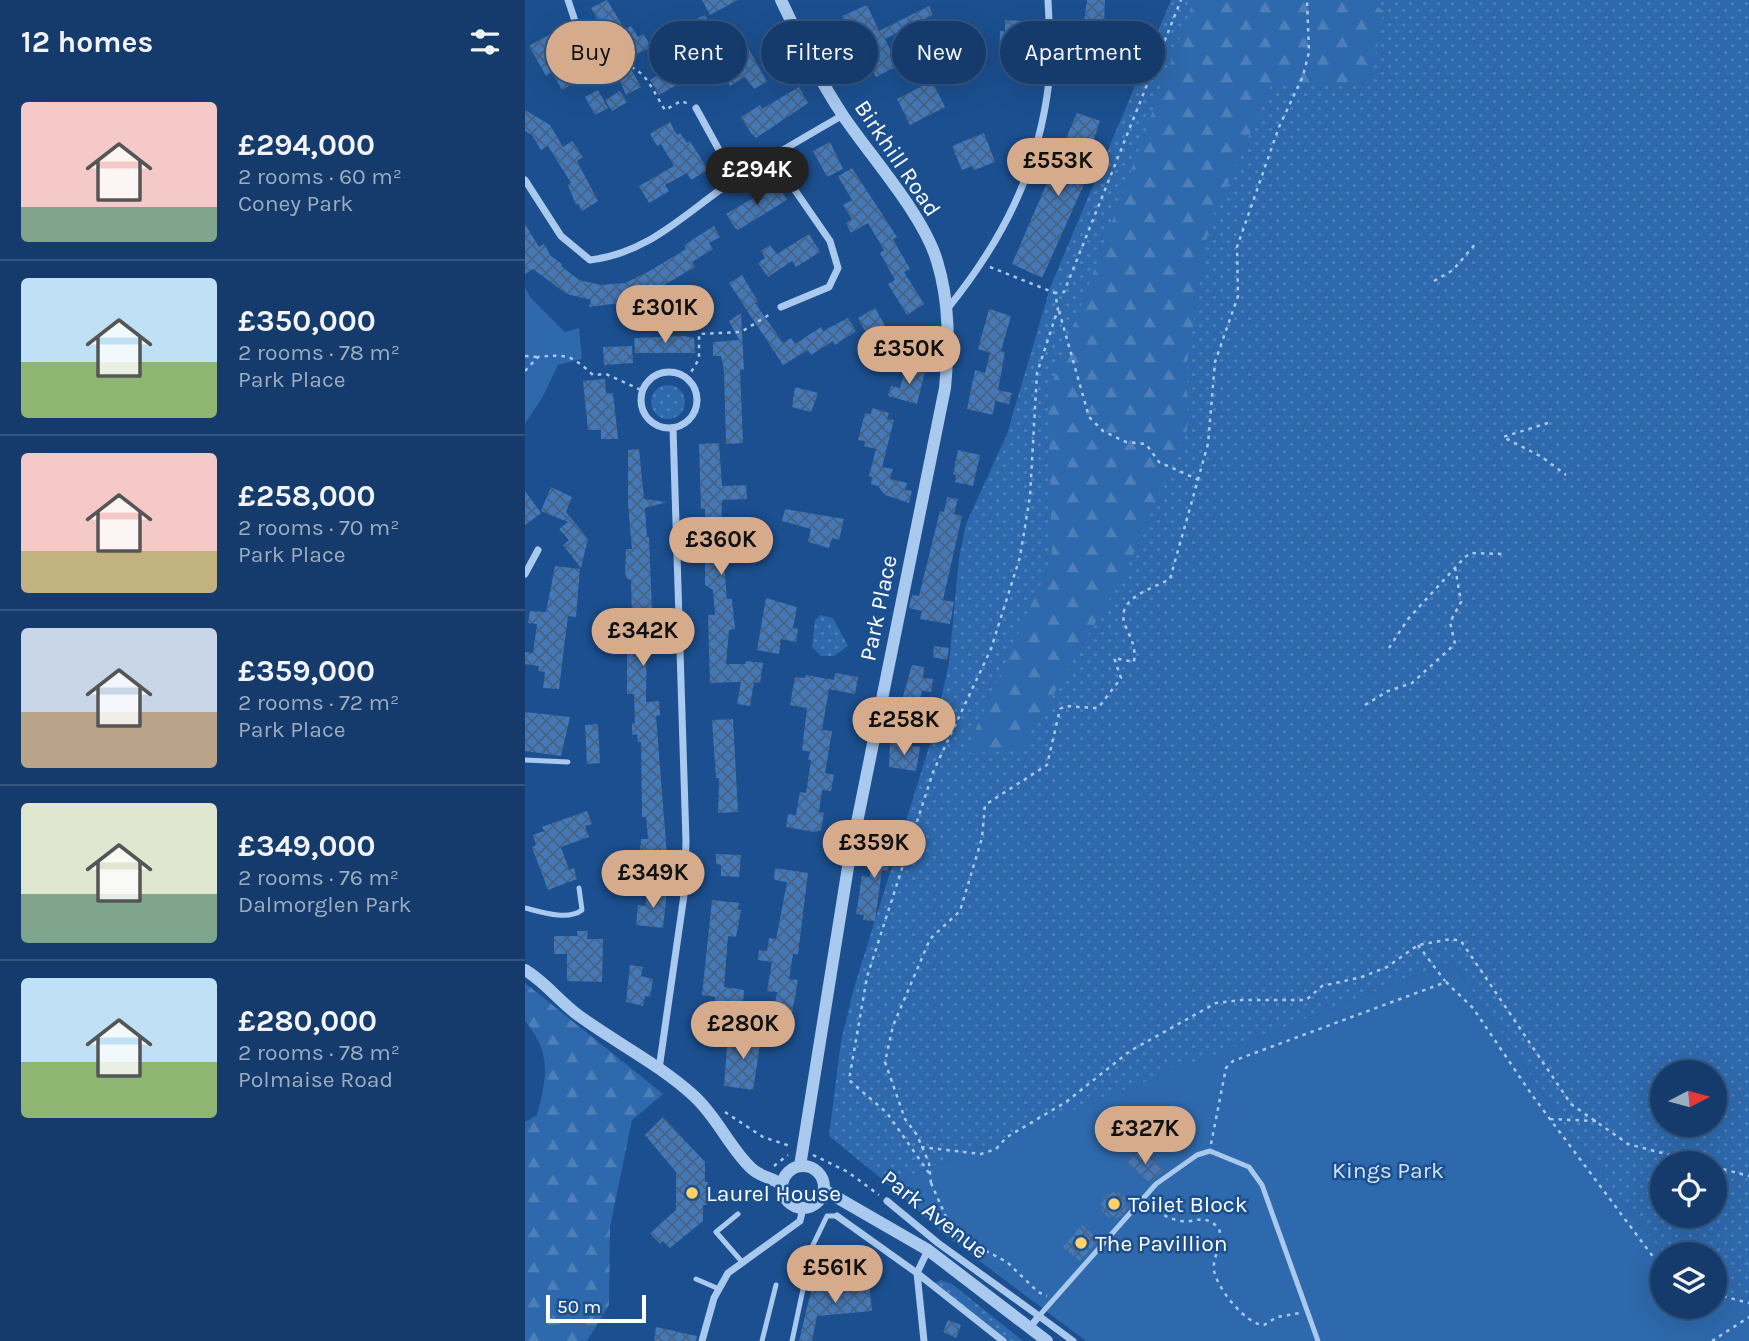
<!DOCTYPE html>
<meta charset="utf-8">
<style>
body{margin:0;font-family:Karla,sans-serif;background:#1d4271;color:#f1f3f6;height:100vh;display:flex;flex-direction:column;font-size:26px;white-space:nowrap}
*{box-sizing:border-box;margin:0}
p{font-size:23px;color:#9dadc1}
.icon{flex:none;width:38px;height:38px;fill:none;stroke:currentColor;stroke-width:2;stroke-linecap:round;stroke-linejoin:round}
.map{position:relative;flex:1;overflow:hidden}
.details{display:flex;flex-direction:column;background:#143b6b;width:525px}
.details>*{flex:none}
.guide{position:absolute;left:21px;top:21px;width:665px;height:63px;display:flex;gap:14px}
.needle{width:46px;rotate:84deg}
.controls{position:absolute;left:1125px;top:1060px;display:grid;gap:14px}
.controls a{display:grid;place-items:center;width:77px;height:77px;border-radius:50%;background:#143b6b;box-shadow:0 7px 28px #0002,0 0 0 2px #33557e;font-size:35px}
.scale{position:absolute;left:21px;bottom:18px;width:100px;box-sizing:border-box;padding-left:7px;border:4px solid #fff;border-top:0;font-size:19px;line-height:24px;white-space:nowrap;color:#fff;-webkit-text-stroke:5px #1b4f8f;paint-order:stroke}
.price{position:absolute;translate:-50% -60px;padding:0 16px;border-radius:24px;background:#d6ab8b;color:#111;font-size:23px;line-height:46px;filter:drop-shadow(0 2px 4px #0008)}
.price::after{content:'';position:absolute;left:50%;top:42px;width:21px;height:16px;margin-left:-10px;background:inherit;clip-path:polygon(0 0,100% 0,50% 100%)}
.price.selected{background:#222;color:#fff}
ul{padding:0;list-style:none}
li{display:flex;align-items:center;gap:21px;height:175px;padding:0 21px}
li+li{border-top:2px solid #33557e}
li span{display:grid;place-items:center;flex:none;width:196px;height:140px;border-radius:7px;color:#555}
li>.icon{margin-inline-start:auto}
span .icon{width:84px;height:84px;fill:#fffc;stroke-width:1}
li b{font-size:30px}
h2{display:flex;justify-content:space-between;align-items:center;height:84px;padding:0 21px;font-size:30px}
.tag{padding:0 24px;border-radius:32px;background:#143b6b;box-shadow:0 7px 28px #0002,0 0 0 2px #33557e;font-size:24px;line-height:63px}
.tag.selected{background:#d6ab8b;color:#111}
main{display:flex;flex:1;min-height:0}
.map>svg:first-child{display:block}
</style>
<main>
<section class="details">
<h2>12 homes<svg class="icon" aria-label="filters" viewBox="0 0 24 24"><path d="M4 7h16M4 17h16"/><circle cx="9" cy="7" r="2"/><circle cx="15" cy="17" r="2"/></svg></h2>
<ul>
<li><span style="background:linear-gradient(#f6c9c9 75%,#7fa58c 0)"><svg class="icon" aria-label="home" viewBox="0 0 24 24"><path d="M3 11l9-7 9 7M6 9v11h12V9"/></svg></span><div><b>£294,000</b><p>2 rooms · 60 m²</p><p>Coney Park</p></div></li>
<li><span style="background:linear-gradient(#bfe0f5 60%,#8fb573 0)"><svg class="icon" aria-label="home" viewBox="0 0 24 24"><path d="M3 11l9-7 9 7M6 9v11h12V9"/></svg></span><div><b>£350,000</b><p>2 rooms · 78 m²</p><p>Park Place</p></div></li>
<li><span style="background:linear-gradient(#f6c9c9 70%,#c2b280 0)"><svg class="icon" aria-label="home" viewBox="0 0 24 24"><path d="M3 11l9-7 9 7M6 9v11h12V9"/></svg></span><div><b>£258,000</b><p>2 rooms · 70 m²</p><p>Park Place</p></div></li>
<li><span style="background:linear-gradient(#c9d6e8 60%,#b9a48a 0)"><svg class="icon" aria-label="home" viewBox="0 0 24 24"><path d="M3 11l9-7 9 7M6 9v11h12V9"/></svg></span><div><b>£359,000</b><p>2 rooms · 72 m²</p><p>Park Place</p></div></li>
<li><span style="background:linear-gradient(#dfe7d0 65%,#7fa58c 0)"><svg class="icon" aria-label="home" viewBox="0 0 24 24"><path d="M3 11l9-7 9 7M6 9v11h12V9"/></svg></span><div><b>£349,000</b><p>2 rooms · 76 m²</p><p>Dalmorglen Park</p></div></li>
<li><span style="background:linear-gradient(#bfe0f5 60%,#8fb573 0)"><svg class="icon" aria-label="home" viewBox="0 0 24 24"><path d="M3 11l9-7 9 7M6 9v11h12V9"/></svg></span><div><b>£280,000</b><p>2 rooms · 78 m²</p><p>Polmaise Road</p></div></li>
</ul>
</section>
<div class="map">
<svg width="1224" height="1341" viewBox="0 0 1224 1341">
<defs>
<pattern id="grass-dots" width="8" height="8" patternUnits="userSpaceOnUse" patternTransform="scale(1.75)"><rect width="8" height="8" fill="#2e69ad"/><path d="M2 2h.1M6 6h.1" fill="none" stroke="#4d80b9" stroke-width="1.8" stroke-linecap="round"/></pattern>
<pattern id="forest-firs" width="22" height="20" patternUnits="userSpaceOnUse" patternTransform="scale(1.75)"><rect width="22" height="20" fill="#2e69ad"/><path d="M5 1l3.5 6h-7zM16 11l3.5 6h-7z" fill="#4d80b9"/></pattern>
<pattern id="building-cross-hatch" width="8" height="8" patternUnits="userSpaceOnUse" patternTransform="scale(1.75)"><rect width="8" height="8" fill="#4478b7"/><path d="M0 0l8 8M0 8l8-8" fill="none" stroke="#486282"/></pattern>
</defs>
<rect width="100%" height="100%" fill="#1b4f8f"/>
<path fill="url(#grass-dots)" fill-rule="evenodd" d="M646,0H1224V1298L1190,1297V1255H1139L1039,1125L927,961L363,1184L304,1136L316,1041L329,988L409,731L424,663L434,558L441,524L482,434L525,288ZM1138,1073H1190V1125H1138ZM1138,1164H1190V1216H1138Z
M126 402a17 17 0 1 1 34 0a17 17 0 1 1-34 0Z
M295,615L308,618L323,646L309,656H296L287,647L290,620Z
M416,1280L427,1284L498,1341H480L410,1283Z"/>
<path fill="url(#forest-firs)" d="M669,0H842L859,11L845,82L747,84L684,226L662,363V430L602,569L495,751L440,753L527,559L523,395Z
M0,983L138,1094L107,1120L85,1227L84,1305L62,1341H0V1122L12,1115C22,1077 27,1053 0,1021Z"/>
<path fill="#2e69ad" d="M0,287L5,297L40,332L54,328L57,359L33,365L17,398L0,424Z
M927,961L1039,1125L1139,1255L1138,1307H1190V1297L1224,1298V1341H561L420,1235L363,1184L638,1075L644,1068L657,1062L666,1064Z"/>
<path fill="url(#building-cross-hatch)" d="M82,0L100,30L106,26L113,37L119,34L126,47L110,55L97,33L82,37L66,8Z
M177,0H213L185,15Z
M562,0H580L579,21L584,22L583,33L566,71L549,65L563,30L558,29Z
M342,5L354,31L404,6L408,15L360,39L373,66L351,77L317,16Z
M180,15L188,30L174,37L168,25L169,20Z
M480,20L496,21V59L474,60L475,31H480Z
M25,34L48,72L42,75L47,84L37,90L27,72L21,76L4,46Z
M217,44L222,46L242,82L229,89L220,77L205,86L196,69L214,59L211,46Z
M514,53L515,65L505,70L500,60Z
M151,59L162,79L134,95L125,80L135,74L133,70Z
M105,67L116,87L101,95L92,74Z
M407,81L420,107L385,125L372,99Z
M274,87L283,103L231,138L226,133L216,117L235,105L237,109Z
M73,90L83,108L70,115L60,97Z
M95,91L102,102L87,111L80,100Z
M0,110L25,125L38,147L47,141L58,157L52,161L73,201L57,211L53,203L51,205L43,185L46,183L23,146L16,150L7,135L0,131Z
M552,113L575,121L559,168L565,171L517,278L487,264Z
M145,122L152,135L155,133L162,143L165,141L183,170L166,180L162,173L140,185L144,191L124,203L114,186L149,166L136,144L132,146L125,134Z
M459,133L470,162L449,170L447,166L437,170L427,146Z
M305,142L318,169L302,177L288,151Z
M327,168L372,237L368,239L385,269L379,272L399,304L382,315L363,284L370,280L355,253L359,250L343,223L326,233L321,223L327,219L318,205L327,200L313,176Z
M252,184L262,200L213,230L210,228L201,214Z
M0,224L14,247L19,244L26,256L37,264L36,266L54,280L76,285L100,283L123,272L161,249L159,245L189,226L195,237L184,243L188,249L167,262L170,267L111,301L64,307L66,300L42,294L8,269L0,274Z
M284,234L295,252L271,267L267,261L243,277L233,263L240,258L236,251L245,245L252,254Z
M217,275L233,302L230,303L258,343L266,338L270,344L296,327L298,331L323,318L331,331L310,345L308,341L286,355L283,350L258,365L204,283Z
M350,308L363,331L344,338L333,318Z
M464,309L486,316L476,351L480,352L473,390L487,393L484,404L470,401L468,415L442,409L450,370L460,373L465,353L453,349Z
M216,313L219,370H215L218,443L201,444L199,371L196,356H188V342L214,340L204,321Z
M159,336L169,338L170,353H110L109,338Z
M107,346L108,363L79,365L78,347Z
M381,366L400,371L392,404L363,396L366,386L375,388Z
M80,379L81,393H88L93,439H76V430H63L58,381Z
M270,387L293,393L286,412L267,407Z
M347,408L364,413L362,419L369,420L357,467L368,469L365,479L382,483L380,490L387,491L384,503L360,495L353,486L346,484L347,477L344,476L351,449L339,446L340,441L333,440L340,413L346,414Z
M194,443L197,486L221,485L222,499L197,500L196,528L202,599H207L210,629L204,630L201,664H220L221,661L238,663L235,683L229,682L225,706L212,704L216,682L185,683L183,615H190L188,590L180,585V509H176L174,444Z
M114,449L119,499L142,502L120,508L122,537H124L128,636H122L121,702L134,701L135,715L131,716L143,868L114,867L116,839H123L121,817H117L116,742H113L112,734L107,735V723H110L109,694H102V637H96V617H107L106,580L102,579L100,573L101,549H107L103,503V450Z
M433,450L455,455L448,486L430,482L431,475L428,474Z
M26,487L47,497L41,512L63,539L56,568L38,545L44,540L34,529L43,522L16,511Z
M0,491L16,513L0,525Z
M422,497L433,499L429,514L437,516L418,600L429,602L425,624L395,619L397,611L384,608L387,595L394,596L415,511L419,512Z
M260,509L319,519L314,540L307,538L304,548L283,542L286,529L257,521Z
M30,566L55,569L51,617L43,616L34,689L18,688L20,672L13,671L14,666L0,664V652L8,653L12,624L3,623L5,611L21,612Z
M241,598L272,607L268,628L273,629L271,642L256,639L254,654L232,650Z
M409,646L424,648L422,660L408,657Z
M387,665L399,667L398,678L408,679L406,692L397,691L392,721L362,718L365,706L375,707Z
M310,673L333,677L330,694L304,689L297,730L307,731L300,773L309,775L306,791L297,790L294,812L299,813L296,830L289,832L261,827L263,814L271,815L275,792L281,793L286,760H283L285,752L277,750L282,708L265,705L270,677L280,678L281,675L309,680Z
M0,712L45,717L36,756L0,751Z
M208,719L213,812L193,813L194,778H191L187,720Z
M73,724L75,763L62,764L60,725Z
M365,742L395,747L391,771L364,767Z
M62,811L67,824L60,826L64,837L36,847L44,870L49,868L52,879L23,890L7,847L11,845L8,835L19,831L17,827Z
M350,838L368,841L363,871L357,870L350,921L338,920L339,915L331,914L337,876L344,877Z
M191,854L216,855L214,877L196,876V865L191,864Z
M250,868L283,873L273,954H268L264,979L273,980L267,1014L249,1011L252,992L242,991L247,962L233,960L234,950L242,951L244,938L251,939L262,882L249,880Z
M122,889L142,891L138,928L111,925L113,905L120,906Z
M187,900L214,903L213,910H216L211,937L203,936L199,987L219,990L218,1003L206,1002L204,1016L188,1014L190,997L177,995Z
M52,931H63L62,939H78L77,982L42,981V954H29V936H52Z
M105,965L118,967L116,976L128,979L125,997L120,996L118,1006L101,1002Z
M216,1028L234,1031L232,1038H236L228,1090L199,1086L202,1046L213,1048Z
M138,1117L180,1162V1182H183L182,1205H178V1221L145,1248L138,1241L135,1244L125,1233L151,1210V1172L120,1135Z
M614,1148L639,1169L625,1183L601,1163Z
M576 1205a13 13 0 1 1 26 0a13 13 0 1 1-26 0Z
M557,1225L574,1240L555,1261L538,1247Z
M344,1283L347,1311L292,1316L287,1341H274L286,1291Z
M423,1320L436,1325L431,1338L418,1332Z
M131,1327L172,1336L171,1341H129Z"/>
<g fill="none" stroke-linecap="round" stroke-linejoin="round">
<path stroke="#a9c9ee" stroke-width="2.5" stroke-dasharray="3.5 5" stroke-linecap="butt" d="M81,65C118,60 123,83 140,110L156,101L164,104
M465,267L530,293
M909,281L928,270L952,242
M534,311L564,417L578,431L601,442L621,444L634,462L674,480
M0,356L13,357
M0,371L13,357C43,354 46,355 68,375L81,374L116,390
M162,379L174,359V334L216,332L247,313
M1023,423L978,437L1017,457L1041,475
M864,648L883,619L940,557L946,553L978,554
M840,705L863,691L887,683L930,644L925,622L936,602L930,567
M893,945L920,981
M200,1112L238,1137L265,1146
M1025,1119L1071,1121
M686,1144L701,1068L708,1061L921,982L948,1008L1007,1095L1138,1270
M396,1147L456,1154L471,1149L482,1137L541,1102L605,1051L691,1003L717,1000H781L797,986L837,977L862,967L893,945L926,939L936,941L1046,1104L1103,1144L1179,1164
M288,1155L323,1172L354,1195
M249,1166L263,1155
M1190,1167L1224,1176
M404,1173L362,1113L324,1080L342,977L408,772L466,649L495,557L505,496L512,373L533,309L530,293L539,292L656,0
M406,1183L404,1163L392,1135L380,1119L360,1062L368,1026L405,939L435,911L457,838L460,805L522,765L535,709L540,706L573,708L596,678L589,658L609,662C611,645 606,640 600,625C590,598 627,589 645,579L683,444L690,362L713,296L712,247L754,127L778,76L784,52L782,0
M406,1183L425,1226L418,1236
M625,1206C634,1213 644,1219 656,1221C673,1223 676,1213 693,1227C701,1243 687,1254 689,1270C691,1287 721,1325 739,1325L752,1317L775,1313
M423,1231L482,1262L513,1292L522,1296
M1190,1294L1224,1303
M1187,1341L1224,1317"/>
<path stroke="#a9c9ee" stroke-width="5" d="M0,760L43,762
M0,908C16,912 43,921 57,910L54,888
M213,1214L191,1232L218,1263
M171,1279L194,1289
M514,1316L631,1184L672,1155L685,1151L724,1167L737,1185L793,1341
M237,1341L251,1285
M267,1341L287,1247L302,1216H312"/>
<path stroke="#a9c9ee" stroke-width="7" d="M43,0L57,42L71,66
M171,108L210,179
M247,157L305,241L313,268L304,287L256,307
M0,180L36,236L65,260C126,253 163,210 212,178C247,156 282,136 318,115
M423,308C478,240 514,169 524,81C527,55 524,26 523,0
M116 400a28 28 0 1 1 56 0a28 28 0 1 1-56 0Z
M0,574L13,550
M134,1069L159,895L161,841L148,428
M362,1201L413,1243L514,1316L506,1326
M312,1216L392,1273L478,1341
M514,1316L548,1341
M177,1341L189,1298L203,1273L275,1221L278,1208
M399,1341L392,1273L403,1250"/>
<path stroke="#a9c9ee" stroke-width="12" d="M256,0C275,40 294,80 319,117C347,158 399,216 412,261C425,303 424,344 420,388L323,867L275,1166
M0,970C20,982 35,1002 53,1015C91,1043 134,1064 169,1096C192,1117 203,1145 225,1167C235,1178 246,1176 257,1185
M257 1187a21 21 0 1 1 42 0a21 21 0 1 1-42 0Z
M299,1190L403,1250L522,1341"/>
</g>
<g fill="#ffd166" stroke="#1b4f8f" stroke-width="2.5">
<circle cx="167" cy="1193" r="7"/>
<circle cx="589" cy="1204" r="7"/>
<circle cx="556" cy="1243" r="7"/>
</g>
<g text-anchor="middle" stroke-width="5" stroke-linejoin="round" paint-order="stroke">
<g font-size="23" fill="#fff" stroke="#1b4f8f">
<text transform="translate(373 158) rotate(56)" y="8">Birkhill Road</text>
<text transform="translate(353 608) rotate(-78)" y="8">Park Place</text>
<text transform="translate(410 1214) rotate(38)" y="8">Park Avenue</text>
</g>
<g font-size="23" fill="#cfe3fa" stroke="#1b4f8f">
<text x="863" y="1178">Kings Park</text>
</g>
<g font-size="23" fill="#fff" stroke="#1b4f8f" text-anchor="start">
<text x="181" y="1201">Laurel House</text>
<text x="603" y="1212">Toilet Block</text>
<text x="570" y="1251">The Pavillion</text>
</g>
</g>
</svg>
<div class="controls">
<a><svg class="needle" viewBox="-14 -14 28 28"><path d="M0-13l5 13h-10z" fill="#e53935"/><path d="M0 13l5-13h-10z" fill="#9dadc1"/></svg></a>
<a><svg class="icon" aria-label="locate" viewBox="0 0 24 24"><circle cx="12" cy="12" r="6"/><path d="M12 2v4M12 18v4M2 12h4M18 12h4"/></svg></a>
<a><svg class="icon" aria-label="layers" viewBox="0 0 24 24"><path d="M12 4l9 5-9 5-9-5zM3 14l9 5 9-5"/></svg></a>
</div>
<div class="scale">50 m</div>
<b class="price" style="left:533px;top:198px">£553K</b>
<b class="price selected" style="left:232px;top:207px">£294K</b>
<b class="price" style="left:140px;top:345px">£301K</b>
<b class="price" style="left:384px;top:386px">£350K</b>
<b class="price" style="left:196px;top:577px">£360K</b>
<b class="price" style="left:118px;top:668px">£342K</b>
<b class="price" style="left:379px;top:757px">£258K</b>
<b class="price" style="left:349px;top:880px">£359K</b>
<b class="price" style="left:128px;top:910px">£349K</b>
<b class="price" style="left:218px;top:1061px">£280K</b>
<b class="price" style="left:620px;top:1166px">£327K</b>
<b class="price" style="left:310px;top:1305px">£561K</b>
<div class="guide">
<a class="tag selected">Buy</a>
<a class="tag">Rent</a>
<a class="tag">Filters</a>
<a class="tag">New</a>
<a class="tag">Apartment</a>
</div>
</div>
</main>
